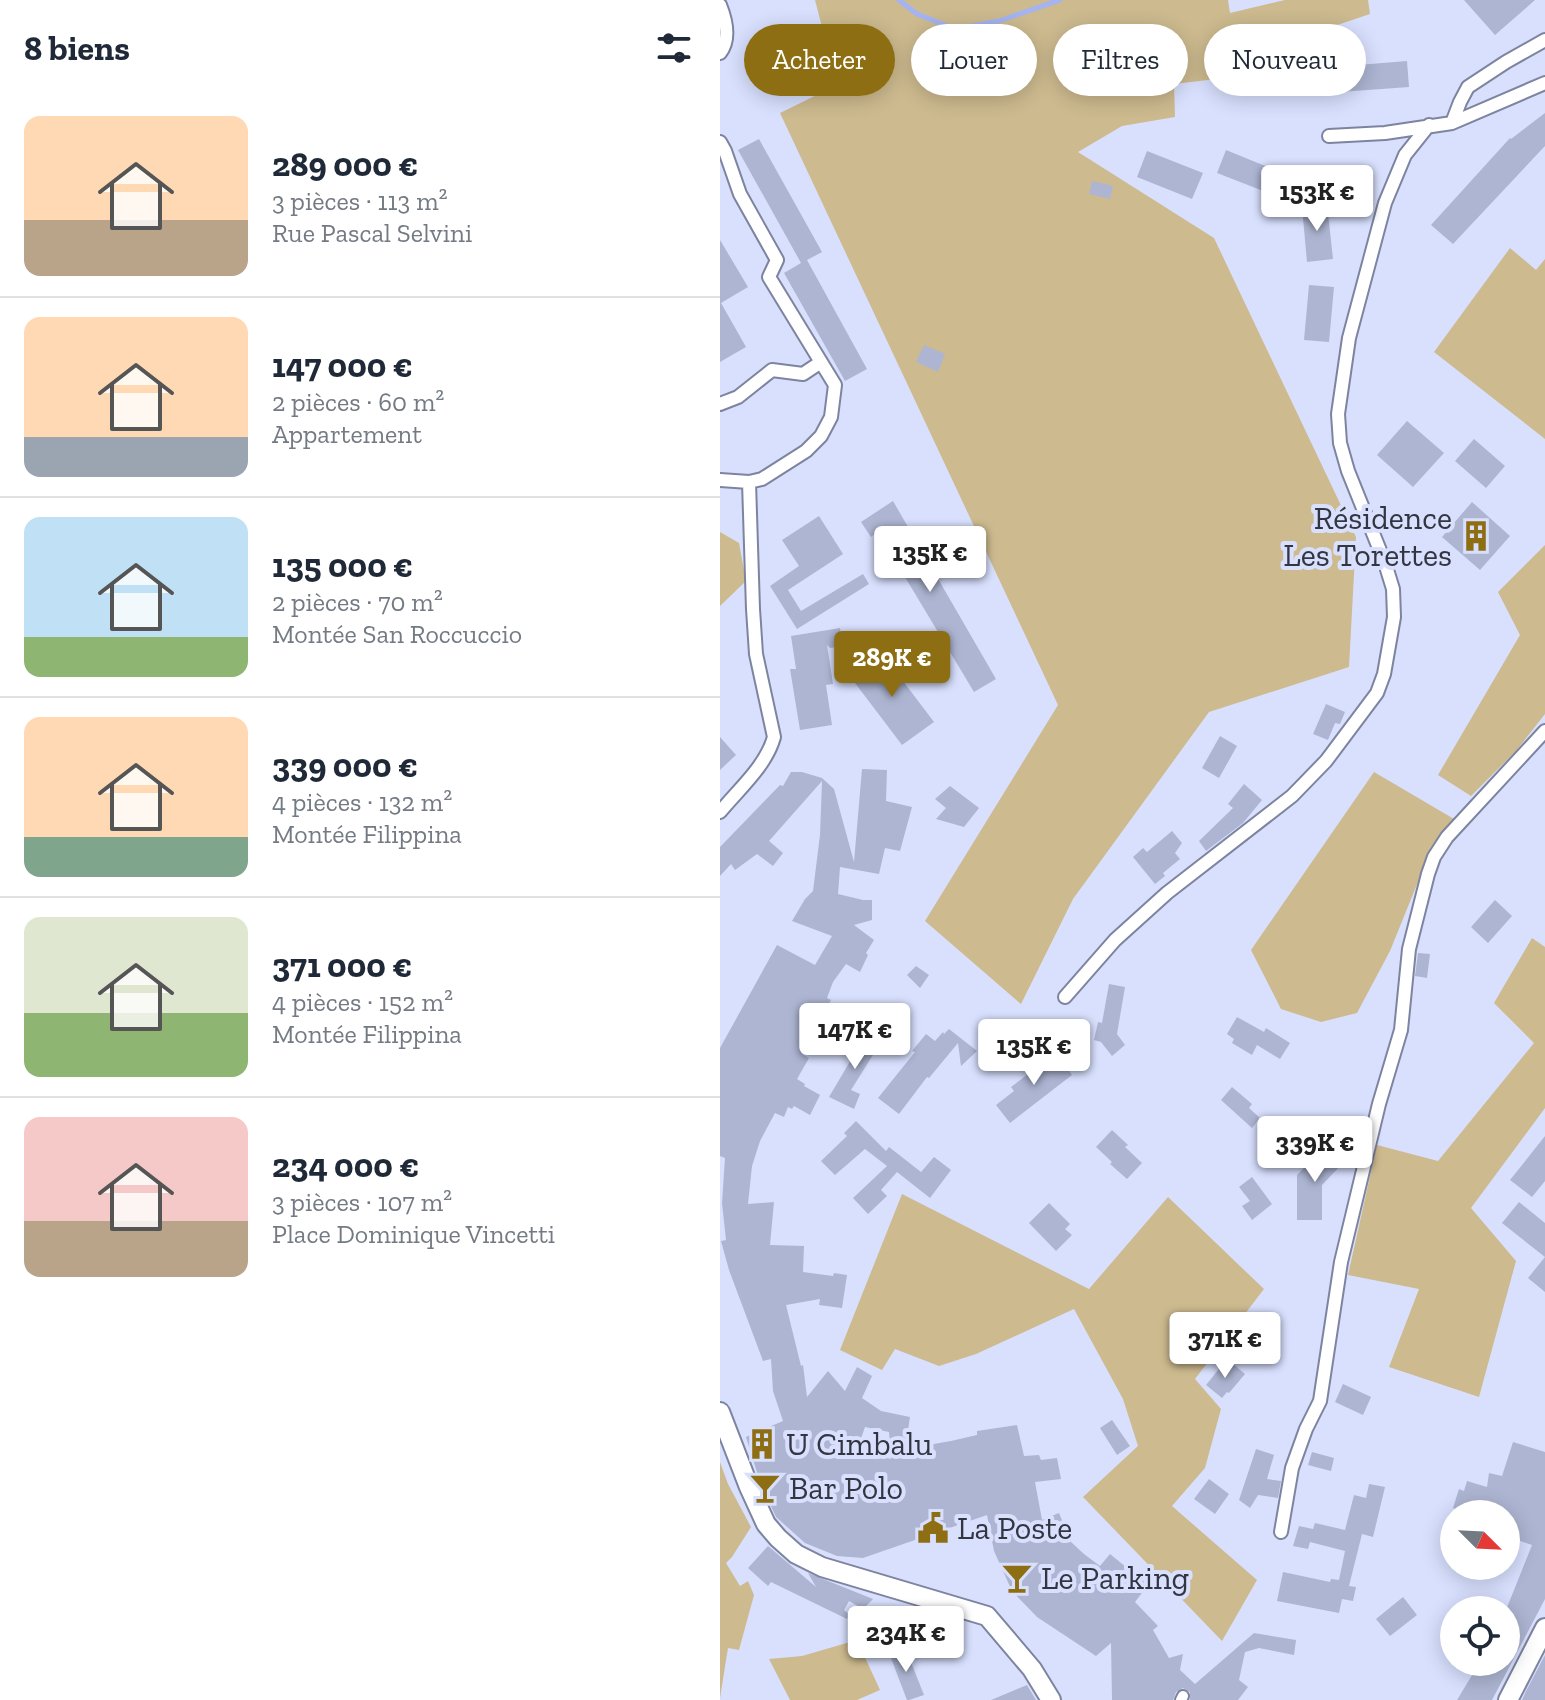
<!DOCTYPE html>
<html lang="fr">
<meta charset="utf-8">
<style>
body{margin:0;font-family:"Zilla Slab",serif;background:#f6f6f7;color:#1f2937;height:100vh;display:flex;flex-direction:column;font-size:30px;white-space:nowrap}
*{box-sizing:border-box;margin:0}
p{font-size:26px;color:#747a83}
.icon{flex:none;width:44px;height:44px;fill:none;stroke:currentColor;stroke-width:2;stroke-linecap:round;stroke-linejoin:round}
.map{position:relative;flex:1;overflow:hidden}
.panel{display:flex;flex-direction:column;background:#fff;width:720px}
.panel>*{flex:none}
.hud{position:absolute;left:24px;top:24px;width:680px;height:72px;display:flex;gap:16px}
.needle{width:52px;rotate:114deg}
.controls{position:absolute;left:720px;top:1500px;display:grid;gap:16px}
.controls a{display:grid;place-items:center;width:80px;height:80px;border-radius:50%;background:#fff;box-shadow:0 4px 20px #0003;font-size:40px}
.price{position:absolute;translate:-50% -68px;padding:0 18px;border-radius:8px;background:#fff;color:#222;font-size:26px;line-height:52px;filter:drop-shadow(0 2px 4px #0008)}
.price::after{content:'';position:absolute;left:50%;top:48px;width:24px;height:18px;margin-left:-12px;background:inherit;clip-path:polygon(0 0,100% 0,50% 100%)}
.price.on{background:#8e6e12;color:#fff}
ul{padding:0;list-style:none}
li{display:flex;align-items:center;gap:24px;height:200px;padding:0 24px}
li+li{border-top:2px solid #e0e1e3}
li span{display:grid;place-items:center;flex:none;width:224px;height:160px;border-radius:16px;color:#555}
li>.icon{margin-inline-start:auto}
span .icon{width:96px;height:96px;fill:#fffc;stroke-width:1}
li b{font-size:34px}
h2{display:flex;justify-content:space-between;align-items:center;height:96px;padding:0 24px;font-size:34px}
.tag{padding:0 28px;border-radius:36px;background:#fff;box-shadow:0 4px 20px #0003;font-size:28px;line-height:72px}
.tag.on{background:#8e6e12;color:#fff}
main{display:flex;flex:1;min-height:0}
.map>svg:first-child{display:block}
</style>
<main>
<section class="panel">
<h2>8 biens<svg class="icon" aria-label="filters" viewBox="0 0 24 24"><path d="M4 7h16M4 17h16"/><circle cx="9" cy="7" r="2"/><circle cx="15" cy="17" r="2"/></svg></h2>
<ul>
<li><span style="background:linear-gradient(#ffd9b3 65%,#b9a48a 0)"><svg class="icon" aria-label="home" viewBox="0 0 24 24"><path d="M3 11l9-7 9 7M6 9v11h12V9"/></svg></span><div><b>289 000 €</b><p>3 pièces · 113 m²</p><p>Rue Pascal Selvini</p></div></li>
<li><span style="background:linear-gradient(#ffd9b3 75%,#9aa5b1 0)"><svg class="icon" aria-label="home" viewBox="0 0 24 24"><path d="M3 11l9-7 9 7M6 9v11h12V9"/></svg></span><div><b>147 000 €</b><p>2 pièces · 60 m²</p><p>Appartement</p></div></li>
<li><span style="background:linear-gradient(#bfe0f5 75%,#8fb573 0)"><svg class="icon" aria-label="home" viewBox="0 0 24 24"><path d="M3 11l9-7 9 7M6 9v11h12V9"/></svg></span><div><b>135 000 €</b><p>2 pièces · 70 m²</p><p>Montée San Roccuccio</p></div></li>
<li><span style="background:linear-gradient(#ffd9b3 75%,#7fa58c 0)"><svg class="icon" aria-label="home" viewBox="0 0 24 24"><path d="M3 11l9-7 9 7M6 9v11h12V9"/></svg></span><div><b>339 000 €</b><p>4 pièces · 132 m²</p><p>Montée Filippina</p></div></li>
<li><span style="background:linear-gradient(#dfe7d0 60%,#8fb573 0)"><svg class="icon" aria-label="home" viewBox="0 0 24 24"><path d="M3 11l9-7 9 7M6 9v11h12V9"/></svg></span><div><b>371 000 €</b><p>4 pièces · 152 m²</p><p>Montée Filippina</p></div></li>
<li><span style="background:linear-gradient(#f6c9c9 65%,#b9a48a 0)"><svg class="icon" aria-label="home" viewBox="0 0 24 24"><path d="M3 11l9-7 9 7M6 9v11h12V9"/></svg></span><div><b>234 000 €</b><p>3 pièces · 107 m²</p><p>Place Dominique Vincetti</p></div></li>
</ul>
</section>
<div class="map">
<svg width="825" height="1700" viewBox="0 0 825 1700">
<rect width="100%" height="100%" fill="#d8e0fe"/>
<path fill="#cdba8f" d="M95,0H508L510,13L565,0H648L650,14L558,45L496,79L454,84L455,117L402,126L358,152L494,238L636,537L629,667L489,712L353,899L301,1004L205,921L338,705L60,113L117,85Z
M790,248L816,270L825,259V439L714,352Z
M0,532L19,543L26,581L0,606Z
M825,545V714L796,751L751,796L718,775L800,635L778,592Z
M654,772L734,819L704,867L670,951L637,1013L601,1022L561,1009L531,950Z
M812,938L825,947V1108L751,1208L796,1261L759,1397L669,1367L699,1289L628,1275L657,1145L718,1161L814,1043L774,1003Z
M182,1194L369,1289L448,1197L544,1289L475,1379L501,1409L485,1468L452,1506L537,1580L502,1641L363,1497L418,1446L403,1399L354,1309L256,1354L219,1366L175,1349L162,1370L120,1350Z
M0,1462L8,1484L31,1527L12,1557L6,1563L20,1586L28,1581L34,1595L19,1650L8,1648L0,1698Z
M137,1640L160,1690L137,1700H70L49,1659L82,1656Z"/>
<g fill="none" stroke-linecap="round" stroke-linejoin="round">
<path stroke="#a4b3f1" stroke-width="5" d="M179,0L197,14L235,29L279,21L340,0"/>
</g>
<path fill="#adb5d2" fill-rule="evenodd" d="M744,0H815L775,35Z
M687,61L689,87L579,95L577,70Z
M825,113V146L733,244L711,225L790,138L791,139Z
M39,139L102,252L87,260L147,369L125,381L64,273L81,263L18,150Z
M506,150L560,172L551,194L497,173Z
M427,151L483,173L472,199L417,177Z
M372,181L393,186L390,199L369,194Z
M607,204L613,259L587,262L582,207Z
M0,240L28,287L1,303L26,347L0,362Z
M589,285L614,287L609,342L584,340Z
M204,345L225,354L218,372L196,362Z
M687,421L724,453L693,487L657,455Z
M754,439L785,466L766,488L735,461Z
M173,501L276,679L254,692L158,532L151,537L141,522Z
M752,502L790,536L760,570L722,537Z
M99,516L123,554L68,590L81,611L143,574L149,584L77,629L50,586L79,566L62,540Z
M120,628L123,646L110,648L107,645L113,684L106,685L112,725L80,730L70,669H76L71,636Z
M161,652L214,722L182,745L132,679V674Z
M606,704L625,712L620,724L615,723L608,740L593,734Z
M500,736L517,746L499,778L482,768Z
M0,737L16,755L0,770Z
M142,769L167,770L166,801L192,807L180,851L165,848L159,874L120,867L118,894L143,900H152V920L134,925L154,940L146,953L148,955L140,972L126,964L113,982L107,998L111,1000L82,1054L89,1058L77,1079L85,1084L84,1086L100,1095L90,1115L74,1106L72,1109L68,1107L64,1117L55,1113L40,1141L32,1166L28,1204L54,1202L50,1245L84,1246L83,1272L113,1276L114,1273L127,1275L122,1308L99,1305L100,1299L66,1305L81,1366L83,1365L87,1397L108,1371L125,1391L137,1367L152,1376L142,1398L161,1411L190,1417L185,1449L231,1441L257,1435V1431L297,1425L304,1456L319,1455L321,1460L337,1458L341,1479L315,1482L322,1520L339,1513L351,1542L364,1554L380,1566L390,1554L428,1585L415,1602L438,1626L433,1630L449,1658L463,1654L460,1670L475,1684L534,1633L576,1640L574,1655L539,1648L525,1652L519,1680L528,1687L518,1700H470V1692L463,1688L456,1692L453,1700H392L391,1643L376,1656L317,1617L292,1591L274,1551L267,1515L143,1558L117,1556L85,1543L56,1517L40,1482L26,1437L63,1421L53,1391L51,1359L43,1361L9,1270L1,1241L6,1240L2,1203L5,1158L0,1156V1048L57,945L95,965L112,936L72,921L85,899L93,891L100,835L102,781L49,841L63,853L53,866L37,854L15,870L11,864L0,876V847L60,785L63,786L71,772H82L102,778L114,789L134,862ZM145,1427L169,1432L171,1459L137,1450Z
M524,784L542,800L523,823L486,851L479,841L513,808L508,804Z
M230,786L259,808L244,827L216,819L226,808L215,799Z
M452,831L462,843L455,853L460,859L443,873L445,876L435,884L413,857L423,848L427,852Z
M775,900L792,916L768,943L751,927Z
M698,953L710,954L707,978L695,976Z
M196,966L209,975L200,988L187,975Z
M389,984L405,987L397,1034L405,1045L392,1056L381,1042L374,1040L378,1022L382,1023Z
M517,1017L544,1032L546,1028L570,1043L560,1059L537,1045L532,1055L512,1043L514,1039L507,1034Z
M229,1029L257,1051L241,1066L238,1043L209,1078L207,1077L179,1114L158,1098L195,1052L192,1051L206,1034L215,1041L223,1032L224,1034Z
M148,1031L163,1039L131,1090L140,1094L134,1109L109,1097Z
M337,1053L352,1075L290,1123L276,1105L294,1091L291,1087L312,1071L311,1070Z
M512,1087L532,1104L529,1108L540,1118L532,1128L501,1100Z
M136,1121L166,1151L169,1147L201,1172L214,1157L231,1170L210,1198L177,1172L161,1190L167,1196L148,1214L133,1198L167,1166L145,1149L115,1175L101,1161L127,1136L124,1133Z
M392,1130L408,1145L405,1147L422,1163L407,1179L390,1164L392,1162L376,1147Z
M825,1136V1181L812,1197L790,1180Z
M606,1145L624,1162L602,1185V1220H577V1175Z
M532,1177L552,1204L532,1220L522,1206L530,1201L519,1187Z
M799,1202L825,1223V1292L808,1278L825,1257L782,1223Z
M329,1203L350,1224L345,1229L352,1235L336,1251L309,1223Z
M503,1364L509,1369L513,1364L525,1374L509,1393L507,1392L502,1398L486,1385Z
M623,1384L651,1397L643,1415L615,1402Z
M392,1420L410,1446L397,1455L380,1428Z
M793,1442L825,1452V1599L772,1700H737L760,1662H786V1610L812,1545L786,1536V1514H750L733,1508L739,1489L744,1491L747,1481L767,1487L769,1473L782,1476Z
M536,1449L554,1455L547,1479L561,1481L558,1498L538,1495L530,1508L519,1500Z
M592,1452L614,1458L611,1471L588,1465Z
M489,1479L509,1494L495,1514L474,1499Z
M649,1484L665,1487L653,1537L642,1534L629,1586L636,1587L633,1601L622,1599L619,1613L557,1601L563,1572L610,1582L611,1579L619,1580L625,1551L590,1542L588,1549L573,1546L579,1526L593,1529L595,1523L625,1530L634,1495L646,1498Z
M48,1546L96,1587L88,1573L153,1599L143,1609L129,1601L124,1610L130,1615L127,1619L51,1582L48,1586L28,1568Z
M683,1597L697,1615L670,1636L656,1619Z
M185,1647L204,1695L189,1700H187L169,1653Z
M825,1655V1700H802L806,1691Z
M307,1685L316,1700H271Z"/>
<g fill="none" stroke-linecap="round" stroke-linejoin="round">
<defs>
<path id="pedestrian" d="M461,1700L463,1696"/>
<path id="minor" d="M0,5C6,20 11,39 0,53
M732,123L740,102L748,87L786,62L825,40
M609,136L665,133L732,123L825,83
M0,142L5,151L20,194L57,260L49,277L115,385L111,417L101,436L86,451L42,479L29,482L0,480
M0,404L18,397L52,370L83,374L101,362
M0,812C19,789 46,766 54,737L36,654L33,609L29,482
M345,997L395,940L447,893L572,796L606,761L657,693L664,674L674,617L673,589L665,563L628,471L620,443L618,414L629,338L665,203L685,155L709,125
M561,1532L572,1468L586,1429L600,1401L621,1262L659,1104L681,1030L689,949L708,874L714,857L727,837L825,731"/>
<path id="secondary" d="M0,1412L29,1487L46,1524L58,1538L76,1554L102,1567L267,1616L312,1669L331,1700
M788,1700L825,1628"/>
</defs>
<use href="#pedestrian" stroke="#7d84a0" stroke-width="14"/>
<use href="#minor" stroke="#7d84a0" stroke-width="16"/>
<use href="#secondary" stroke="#7d84a0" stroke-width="22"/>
<use href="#pedestrian" stroke="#fff" stroke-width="10"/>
<use href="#minor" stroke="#fff" stroke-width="12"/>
<use href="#secondary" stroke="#fff" stroke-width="18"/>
</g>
<defs>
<symbol id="building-bare" viewBox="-9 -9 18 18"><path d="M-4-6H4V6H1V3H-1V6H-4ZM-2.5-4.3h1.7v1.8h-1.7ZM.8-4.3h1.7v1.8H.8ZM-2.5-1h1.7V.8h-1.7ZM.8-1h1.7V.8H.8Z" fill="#8e6e12" stroke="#d8e0fe" stroke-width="2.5" paint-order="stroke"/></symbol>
<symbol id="bar-bare" viewBox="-9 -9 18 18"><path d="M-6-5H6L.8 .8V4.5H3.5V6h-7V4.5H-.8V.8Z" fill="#8e6e12" stroke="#d8e0fe" stroke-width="2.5" paint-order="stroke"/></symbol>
<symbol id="civic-bare" viewBox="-9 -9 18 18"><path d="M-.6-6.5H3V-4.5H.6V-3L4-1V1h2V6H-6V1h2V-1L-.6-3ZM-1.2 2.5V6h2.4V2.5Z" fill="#8e6e12" stroke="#d8e0fe" stroke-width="2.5" paint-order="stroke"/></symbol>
</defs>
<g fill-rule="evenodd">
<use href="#building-bare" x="734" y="514" width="44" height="44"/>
<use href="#building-bare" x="20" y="1422" width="44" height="44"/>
<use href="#bar-bare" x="23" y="1466" width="44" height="44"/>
<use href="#civic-bare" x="191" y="1506" width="44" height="44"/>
<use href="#bar-bare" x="275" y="1556" width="44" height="44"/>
</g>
<g text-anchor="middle" stroke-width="8" stroke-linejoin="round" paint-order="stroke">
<g font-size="32" fill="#333641" stroke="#d8e0fe" text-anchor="start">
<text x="732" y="529" text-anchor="end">Résidence<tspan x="732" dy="37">Les Torettes</tspan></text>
<text x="66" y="1455">U Cimbalu</text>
<text x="69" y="1499">Bar Polo</text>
<text x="237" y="1539">La Poste</text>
<text x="321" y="1589">Le Parking</text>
</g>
</g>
</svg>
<div class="controls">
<a><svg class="needle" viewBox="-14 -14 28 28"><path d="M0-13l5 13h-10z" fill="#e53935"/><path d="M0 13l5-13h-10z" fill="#747a83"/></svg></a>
<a><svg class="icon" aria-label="locate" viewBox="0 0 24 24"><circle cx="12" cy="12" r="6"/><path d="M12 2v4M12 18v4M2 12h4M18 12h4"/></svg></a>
</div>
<b class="price" style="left:597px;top:233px">153K €</b>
<b class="price" style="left:210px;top:594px">135K €</b>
<b class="price on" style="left:172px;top:699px">289K €</b>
<b class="price" style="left:135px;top:1071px">147K €</b>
<b class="price" style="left:314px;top:1087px">135K €</b>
<b class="price" style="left:595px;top:1184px">339K €</b>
<b class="price" style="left:505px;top:1380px">371K €</b>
<b class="price" style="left:186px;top:1674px">234K €</b>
<div class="hud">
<a class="tag on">Acheter</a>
<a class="tag">Louer</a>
<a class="tag">Filtres</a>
<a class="tag">Nouveau</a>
</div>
</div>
</main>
